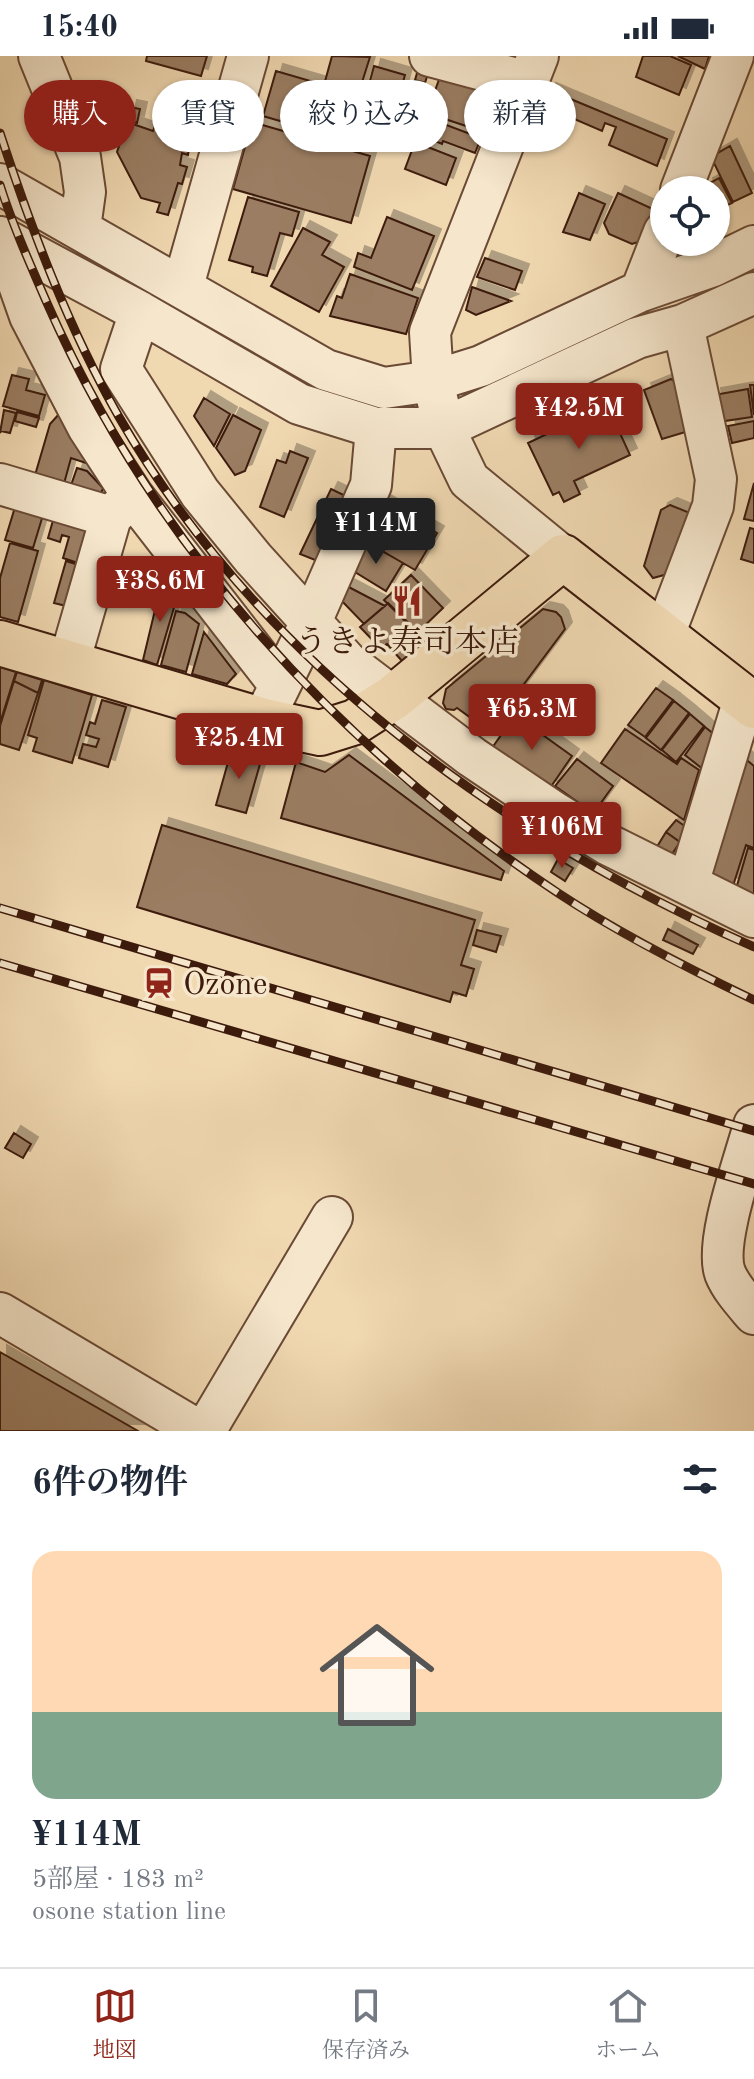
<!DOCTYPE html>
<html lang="ja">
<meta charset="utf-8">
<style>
body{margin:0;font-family:"Old Standard TT","Noto Serif JP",serif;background:#f2f2f3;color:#1f2937;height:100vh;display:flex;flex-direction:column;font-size:30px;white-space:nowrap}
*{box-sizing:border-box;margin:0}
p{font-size:26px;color:#747a83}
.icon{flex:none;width:44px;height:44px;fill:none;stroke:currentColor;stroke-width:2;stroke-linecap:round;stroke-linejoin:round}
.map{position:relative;height:1375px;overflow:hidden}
.drawer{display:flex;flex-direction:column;background:#fff;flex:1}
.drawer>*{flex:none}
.guide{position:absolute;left:24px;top:24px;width:706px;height:72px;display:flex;gap:16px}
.buttons{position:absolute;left:650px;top:120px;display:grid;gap:16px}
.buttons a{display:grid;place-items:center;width:80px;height:80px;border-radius:50%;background:#fff;box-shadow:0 2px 6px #0004;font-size:40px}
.price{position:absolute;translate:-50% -68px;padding:0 18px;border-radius:8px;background:#8f2418;color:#fff;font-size:26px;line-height:52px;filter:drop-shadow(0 2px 4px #0008)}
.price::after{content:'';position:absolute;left:50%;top:48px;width:24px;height:18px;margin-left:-12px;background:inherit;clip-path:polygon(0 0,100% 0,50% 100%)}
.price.selected{background:#222;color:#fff}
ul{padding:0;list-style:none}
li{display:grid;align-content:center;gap:16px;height:424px;padding:0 32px}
li span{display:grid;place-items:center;height:248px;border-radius:24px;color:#555}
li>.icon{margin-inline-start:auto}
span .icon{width:144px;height:144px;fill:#fffc;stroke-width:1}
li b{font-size:34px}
h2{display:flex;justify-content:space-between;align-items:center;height:96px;padding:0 32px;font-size:34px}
.pill{padding:0 28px;border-radius:36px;background:#fff;box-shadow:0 2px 6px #0004;font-size:28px;line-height:72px}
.pill.selected{background:#8f2418;color:#fff}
.status{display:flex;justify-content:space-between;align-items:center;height:56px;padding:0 40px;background:#fff;direction:ltr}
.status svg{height:22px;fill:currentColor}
.tab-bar{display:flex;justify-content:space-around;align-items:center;height:112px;border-top:2px solid #e0e1e3;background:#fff;font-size:22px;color:#747a83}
.tab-bar a{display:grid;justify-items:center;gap:4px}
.tab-bar .selected{color:#8f2418}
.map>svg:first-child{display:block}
</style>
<div class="status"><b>15:40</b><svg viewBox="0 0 49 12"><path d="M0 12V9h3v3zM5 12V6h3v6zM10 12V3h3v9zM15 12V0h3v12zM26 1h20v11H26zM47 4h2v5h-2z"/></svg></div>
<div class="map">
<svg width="754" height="1375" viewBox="0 0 754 1375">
<defs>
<filter id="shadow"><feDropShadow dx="7" dy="-7" stdDeviation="0" flood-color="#0004"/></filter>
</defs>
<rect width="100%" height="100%" fill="#f0d8b1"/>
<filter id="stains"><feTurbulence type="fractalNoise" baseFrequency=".0025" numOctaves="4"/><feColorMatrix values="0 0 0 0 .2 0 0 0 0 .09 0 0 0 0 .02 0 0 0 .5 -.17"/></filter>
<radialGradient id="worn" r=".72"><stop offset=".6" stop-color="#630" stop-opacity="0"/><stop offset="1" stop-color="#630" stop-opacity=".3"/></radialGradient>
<path fill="#9a7d62" stroke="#3d1b0c" stroke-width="2" filter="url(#shadow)" d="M147,0H207L201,20L146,5Z
M332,0L370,1L358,39L386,48L372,92L263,60L276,15L324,29Z
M643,0H670L691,9L679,39L636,21Z
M678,0H709L705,13Z
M374,10L405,19L397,48L366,39Z
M419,10L429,14L425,27L415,24Z
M441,18L496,36L481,75L427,57Z
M549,34L667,83L657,110L609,89L616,71L605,67L602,75L544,50Z
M413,38L422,41L417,55L403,50L404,46L410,48Z
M130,51L140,53L137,67L127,64Z
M404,53L481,82L475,97L443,85L442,88L423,80L422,84L396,74Z
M127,66L153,75L155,70L179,78L189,92L188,99L182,97L180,109L187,111L182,128L178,127L168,159L157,156L160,147L141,142L117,96Z
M252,66L370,100L351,167L233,133Z
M415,86L456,102L446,129L405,113Z
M730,90L752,137L733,146L711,101Z
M719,122L732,147L718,153L716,134H708L706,129Z
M579,137L605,148L590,184L563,176Z
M618,137L655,154L644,184L632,188L609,178L604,167Z
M248,141L299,156L292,180L280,177L267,220L252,216L253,211L229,204Z
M387,161L434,180L412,234L354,211L358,197L371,202Z
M303,172L330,186L322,199L344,211L319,256L271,230Z
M485,202L522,215L515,234L477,221Z
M350,218L418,242L406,278L330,260L337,240L342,242Z
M472,231L511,245L476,259L466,254Z
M12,319L29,323L26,334L45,339L39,360L3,350Z
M671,323L683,332L692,374L662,383L644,334Z
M750,329H754V359Z
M748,333L752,361L718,366L714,339Z
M204,342L230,358L214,390L194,360Z
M607,349L630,399L574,425L580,438L564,446L559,436L553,439L528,387Z
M4,354L16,357L10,377L1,375L0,377Z
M17,356L39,362L36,371L15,365Z
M60,357L92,409L71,402L62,435L33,426L50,368Z
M233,359L261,374L245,415L235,419L216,392Z
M754,365V382L732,387L728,370Z
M290,395L308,402L284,461L260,451L277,404L286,407Z
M77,412L87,415L103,432L98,446L69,435Z
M754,427V465L744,463Z
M331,433L354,444L325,508L300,498Z
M382,445L437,477L415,514L360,482Z
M670,449L695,459L679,515L653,522L644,510L661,454Z
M15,451L43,459L33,492L5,484Z
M54,461L91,472L81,508L63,502L69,481L62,479L60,486L48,482Z
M750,472L754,473V507L741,503Z
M366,486L403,507L386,535L350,513Z
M10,487L38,495L18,566L0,561V522Z
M66,505L82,510L70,551L54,547Z
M411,519L443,552L417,577L384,544Z
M343,528L385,550L364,568L338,541Z
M161,529L173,532L171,536L178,538L157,609L143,604Z
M388,547L427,585L402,605L387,588L381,593L360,571Z
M543,553L556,556L561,561L565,573L489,675L457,652L454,654L446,653L443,647L446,633Z
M176,555L185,557L199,568L186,616L161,609Z
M204,576L236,618L227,628L192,618Z
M0,611L16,616L0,667Z
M17,616L42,624L38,637L14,625Z
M44,624L92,639L72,707L33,695L37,682L28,679Z
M14,625L38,637L19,694L0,688V670Z
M656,632L673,644L645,681L628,669Z
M102,644L126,651L108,711L79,702L83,688L96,691L99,683L86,679L90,666L95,668Z
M674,645L689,657L661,694L646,682Z
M690,658L704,670L676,706L662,694Z
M515,659L572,700L550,732L492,692Z
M705,671L715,679L709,718L685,699Z
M625,673L677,708L681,702L699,714L684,764L601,707Z
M232,692L262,701L246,757L216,749Z
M737,696L754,710V792L746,789L733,830L709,821Z
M349,699L504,815L501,824L281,762L296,706L325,716Z
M577,703L613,730L590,762L573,748L576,745L555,730Z
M676,764L689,773L680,786L666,776Z
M162,769L475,864L461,909L474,913L466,940L453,936L450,946L137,851Z
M666,776L680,786L668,804L655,794Z
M748,792L754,794V844L736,833Z
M558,803L573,812L565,825L551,816Z
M668,873L698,889L693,898L663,884Z
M477,874L501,880L496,896L473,889Z
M14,1077L31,1088L23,1102L5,1092Z
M0,1296L138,1375H0Z"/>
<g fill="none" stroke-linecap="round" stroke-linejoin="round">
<defs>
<path id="minor" d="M39,0L80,101L85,136L80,172
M430,0L528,26
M538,0L430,276L433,325L444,372L469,424L563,501
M0,128L326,314L384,332L433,325L481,310L641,235L713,210L754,190
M681,134L733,0
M0,181L140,256L299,348L376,372H444L637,282L683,269L754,237
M3,183L30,260L88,371L133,440L279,628
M183,230L248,0
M641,235L664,176
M140,256L121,313L200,437L253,502L348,607L472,701L554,756L607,788L754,861
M0,428L111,461L128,444
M664,579L713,450L716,423L683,269
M69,607L111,461
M270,650L311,566L371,429L376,372
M688,828L744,643
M754,1069C745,1103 714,1186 725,1217C731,1232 744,1246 754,1258
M0,1257L199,1375
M205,1375L332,1161"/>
<path id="major" d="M0,587L264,665L320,677L355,666L394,641L563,501L754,650"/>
</defs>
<use href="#minor" stroke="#6a4a35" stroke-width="44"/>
<use href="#major" stroke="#3d1b0c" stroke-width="48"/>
<use href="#minor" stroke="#f5e6cc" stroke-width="40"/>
<use href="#major" stroke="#f0d8b1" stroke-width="44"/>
<defs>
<path id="rail" d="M0,77C32,175 68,271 119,361C260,606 499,778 754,891
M0,129C13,170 30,208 47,247C154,491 337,690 558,837C620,878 687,912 754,944
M0,852L754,1075
M0,907L754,1128"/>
</defs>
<use href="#rail" stroke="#3d1b0c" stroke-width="9"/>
<use href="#rail" stroke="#f5e6cc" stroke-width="6" stroke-dasharray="18" stroke-linecap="butt"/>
</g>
<defs>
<symbol id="restaurant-bare" viewBox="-9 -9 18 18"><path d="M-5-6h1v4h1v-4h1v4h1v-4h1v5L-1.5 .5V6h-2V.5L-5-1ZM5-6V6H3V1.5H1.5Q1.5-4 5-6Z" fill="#8f2418" stroke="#f5e6cc" stroke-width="2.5" paint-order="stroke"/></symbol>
<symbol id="station-bare" viewBox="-9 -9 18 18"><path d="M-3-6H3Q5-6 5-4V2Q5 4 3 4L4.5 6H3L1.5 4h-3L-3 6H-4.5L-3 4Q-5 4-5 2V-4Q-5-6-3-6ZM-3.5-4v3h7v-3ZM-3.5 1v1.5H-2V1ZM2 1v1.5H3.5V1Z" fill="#8f2418" stroke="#f5e6cc" stroke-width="2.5" paint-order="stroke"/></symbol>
</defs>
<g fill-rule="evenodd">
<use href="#restaurant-bare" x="385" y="523" width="44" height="44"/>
<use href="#station-bare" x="137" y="905" width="44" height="44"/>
</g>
<g text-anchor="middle" stroke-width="7" stroke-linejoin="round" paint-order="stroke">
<g font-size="32" fill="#3d1b0c" stroke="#f5e6cc">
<text x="407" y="596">うきよ寿司本店</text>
<text x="183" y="938" text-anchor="start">Ozone</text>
</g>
</g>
<rect width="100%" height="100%" filter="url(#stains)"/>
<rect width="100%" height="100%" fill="url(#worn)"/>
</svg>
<div class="buttons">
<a><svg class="icon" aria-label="locate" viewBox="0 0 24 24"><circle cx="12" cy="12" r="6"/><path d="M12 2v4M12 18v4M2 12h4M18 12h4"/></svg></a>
</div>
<b class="price" style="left:579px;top:395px">¥42.5M</b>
<b class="price selected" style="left:376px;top:510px">¥114M</b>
<b class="price" style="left:160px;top:568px">¥38.6M</b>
<b class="price" style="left:532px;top:696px">¥65.3M</b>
<b class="price" style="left:239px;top:725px">¥25.4M</b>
<b class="price" style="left:562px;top:814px">¥106M</b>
<div class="guide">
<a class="pill selected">購入</a>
<a class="pill">賃貸</a>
<a class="pill">絞り込み</a>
<a class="pill">新着</a>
</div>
</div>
<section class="drawer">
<h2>6件の物件<svg class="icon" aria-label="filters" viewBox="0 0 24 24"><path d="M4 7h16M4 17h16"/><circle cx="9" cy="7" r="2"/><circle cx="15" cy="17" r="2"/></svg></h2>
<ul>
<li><span style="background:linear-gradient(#ffd9b3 65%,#7fa58c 0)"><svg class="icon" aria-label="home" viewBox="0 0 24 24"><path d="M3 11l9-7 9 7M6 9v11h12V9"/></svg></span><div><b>¥114M</b><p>5部屋 · 183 m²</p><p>osone station line</p></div></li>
</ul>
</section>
<nav class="tab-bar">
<a class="selected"><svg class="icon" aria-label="map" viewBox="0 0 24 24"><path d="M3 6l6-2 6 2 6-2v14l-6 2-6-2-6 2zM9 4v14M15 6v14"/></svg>地図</a>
<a><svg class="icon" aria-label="saved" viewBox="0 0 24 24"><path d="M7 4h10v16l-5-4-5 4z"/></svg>保存済み</a>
<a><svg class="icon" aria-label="home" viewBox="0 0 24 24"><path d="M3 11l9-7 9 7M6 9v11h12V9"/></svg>ホーム</a>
</nav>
